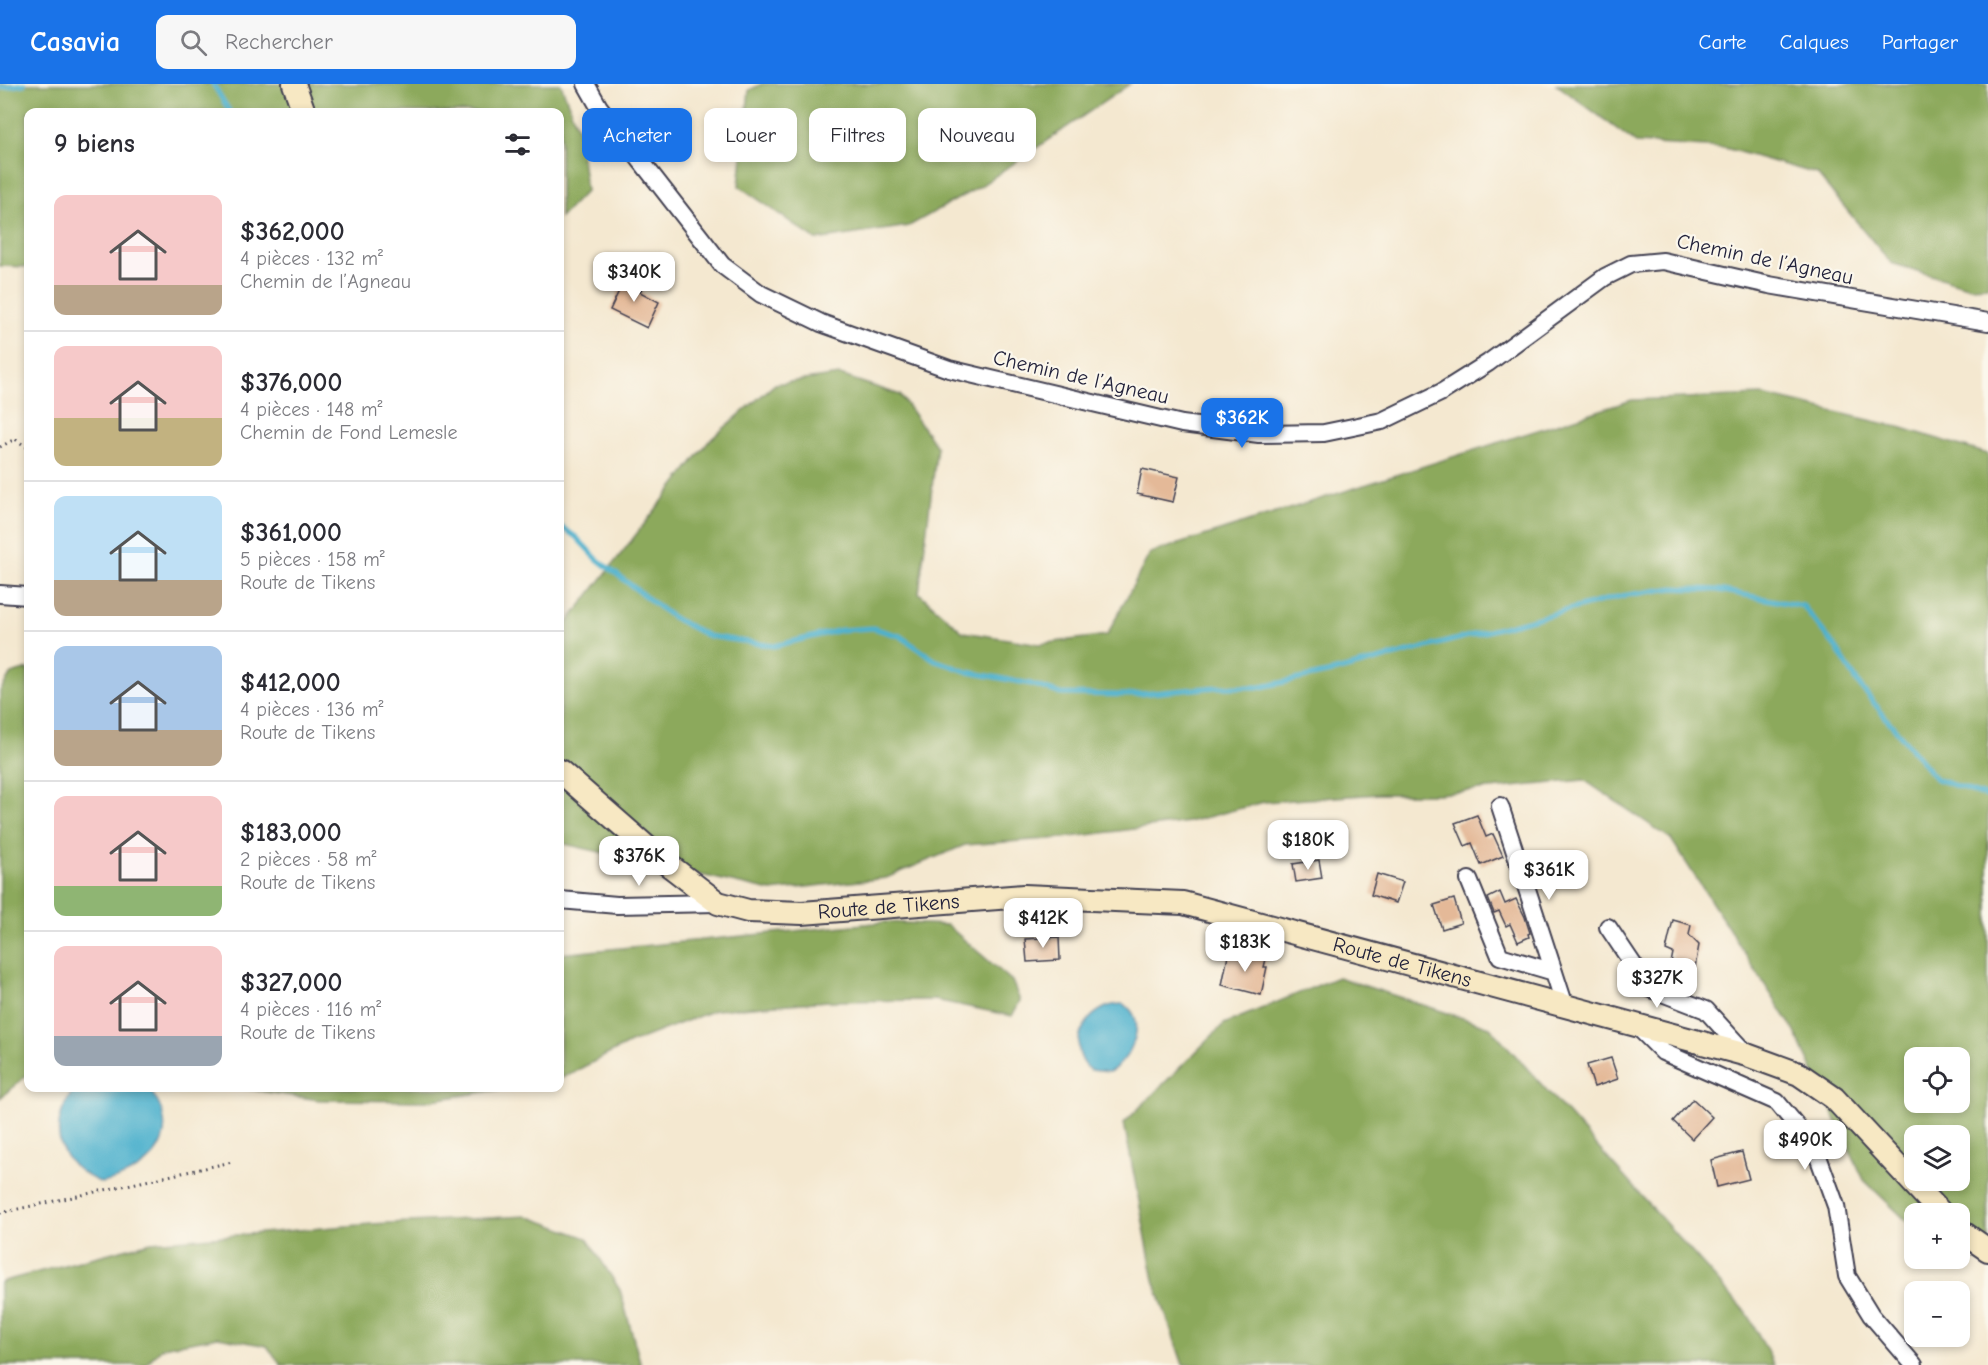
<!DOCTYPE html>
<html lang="fr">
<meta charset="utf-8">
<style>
body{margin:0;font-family:"Comic Neue",sans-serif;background:#f7f7f7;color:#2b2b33;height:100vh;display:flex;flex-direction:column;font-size:22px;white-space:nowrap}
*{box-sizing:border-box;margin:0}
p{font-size:20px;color:#7c7c81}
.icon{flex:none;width:33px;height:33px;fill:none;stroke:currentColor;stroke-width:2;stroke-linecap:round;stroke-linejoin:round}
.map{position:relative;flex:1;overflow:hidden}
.drawer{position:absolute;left:24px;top:24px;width:540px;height:984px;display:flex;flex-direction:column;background:#fff;border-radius:12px;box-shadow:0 3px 9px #0003}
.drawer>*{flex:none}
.guide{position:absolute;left:582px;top:24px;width:570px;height:54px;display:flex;gap:12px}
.tools{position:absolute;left:1904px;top:963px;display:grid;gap:12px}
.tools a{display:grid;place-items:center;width:66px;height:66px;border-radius:12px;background:#fff;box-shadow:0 3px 9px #0003;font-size:30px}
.price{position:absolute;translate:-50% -51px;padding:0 14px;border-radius:12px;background:#fff;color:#222;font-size:20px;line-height:39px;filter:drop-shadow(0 2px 3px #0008)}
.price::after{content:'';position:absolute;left:50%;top:36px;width:18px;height:14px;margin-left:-9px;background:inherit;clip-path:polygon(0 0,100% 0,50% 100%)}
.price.selected{background:#1a73e8;color:#fff}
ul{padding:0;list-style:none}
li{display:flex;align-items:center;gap:18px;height:150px;padding:0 30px}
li+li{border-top:2px solid #e1e1e2}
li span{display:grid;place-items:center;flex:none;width:168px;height:120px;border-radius:12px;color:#555}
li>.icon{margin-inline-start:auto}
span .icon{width:72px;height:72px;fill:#fffc;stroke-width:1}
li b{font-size:26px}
h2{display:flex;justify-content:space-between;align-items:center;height:72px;padding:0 30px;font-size:26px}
.chip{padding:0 21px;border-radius:12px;background:#fff;box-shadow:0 3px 9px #0003;font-size:21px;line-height:54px}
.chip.selected{background:#1a73e8;color:#fff}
header{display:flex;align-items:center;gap:36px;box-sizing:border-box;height:84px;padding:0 30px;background:#1a73e8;color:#fff}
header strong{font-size:28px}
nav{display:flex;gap:33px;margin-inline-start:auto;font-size:21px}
.search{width:420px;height:54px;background:#f7f7f7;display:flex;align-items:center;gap:15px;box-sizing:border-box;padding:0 21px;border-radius:12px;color:#7c7c81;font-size:22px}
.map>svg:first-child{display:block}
</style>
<header>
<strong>Casavia</strong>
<div class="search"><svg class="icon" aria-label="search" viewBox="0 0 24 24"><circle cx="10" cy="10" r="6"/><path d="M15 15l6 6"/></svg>Rechercher</div>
<nav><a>Carte</a><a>Calques</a><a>Partager</a></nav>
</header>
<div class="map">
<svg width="1988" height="1281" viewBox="0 0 1988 1281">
<rect width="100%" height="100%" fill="#fbf7ec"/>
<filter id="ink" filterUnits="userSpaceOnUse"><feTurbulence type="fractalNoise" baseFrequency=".0167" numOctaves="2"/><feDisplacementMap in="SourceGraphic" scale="12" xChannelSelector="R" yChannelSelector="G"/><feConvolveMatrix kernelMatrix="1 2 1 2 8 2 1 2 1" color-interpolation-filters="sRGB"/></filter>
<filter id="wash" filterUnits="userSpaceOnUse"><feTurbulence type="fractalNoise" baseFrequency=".008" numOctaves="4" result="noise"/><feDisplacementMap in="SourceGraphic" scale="24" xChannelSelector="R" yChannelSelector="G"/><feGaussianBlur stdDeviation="1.35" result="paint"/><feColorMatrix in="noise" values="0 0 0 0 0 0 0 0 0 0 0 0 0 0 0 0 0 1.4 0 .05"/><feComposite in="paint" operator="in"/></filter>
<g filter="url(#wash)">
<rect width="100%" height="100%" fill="#f4e8d0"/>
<path fill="#8ca95c" stroke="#57664c" stroke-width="1.5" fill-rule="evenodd" d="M0,0H561L579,48L586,107L560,134V28H28V183L0,182Z
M762,0H1130L979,103L909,142L816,156L739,102L749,6Z
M1556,0H1988V202L1970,203L1891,179L1817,90L1725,64L1636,59Z
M840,291L900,311L937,363L919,509L963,548L1040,560L1107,551L1150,469L1632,316L1763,311L1899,343L1988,370V1170L1959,1167V1130H1914V1144L1864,1096L1794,946L1671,755L1584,696L1438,710H1379L1264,718L1189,738L1063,754L965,761L886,794L771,807L560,759V548L709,357L775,300ZM1914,974H1959V1018H1914ZM1914,1052H1959V1096H1914Z
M28,585V990L0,1014V607L11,590Z
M885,838L947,841L1012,897L1020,917L1012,932L935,916L828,917L715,926L630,959L560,995V870Z
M1338,893L1490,943L1749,1232L1774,1281H1183L1154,1196L1124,1039L1224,940Z
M240,1004H510L426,1017L319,1016Z
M527,1132L587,1154L620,1206L641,1281H281L267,1262L218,1253L163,1263L145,1281H0V1199L4,1197L151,1158L371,1140Z"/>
<path fill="#4eb1cd" stroke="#386a84" stroke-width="1.5" d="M1123,920C1151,935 1130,978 1109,988L1090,986C1063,962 1088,919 1123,920Z
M75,1004H148C187,1051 151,1088 102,1099C56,1080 46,1044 75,1004Z"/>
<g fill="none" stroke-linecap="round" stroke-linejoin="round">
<path stroke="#4eb1cd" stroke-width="5" d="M213,0L230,28
M0,4L24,0
M560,442L576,453L597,475L672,533L708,552L774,562L841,546L873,544L900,552L935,576L968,588L1031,600L1061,610L1129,611L1217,603H1261L1332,588L1621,512L1673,504L1718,506L1803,522L1837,565L1860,602L1936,695L1988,713"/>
</g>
<g id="blocks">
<path fill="#e4b998" d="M626,192L644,200L640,208L659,218L647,244L610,226Z
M1142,385L1179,393L1173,418L1137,410Z
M1477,731L1486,753L1493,750L1503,772L1481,781L1472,759L1465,762L1455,739Z
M1319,776L1322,794L1296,798L1293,780Z
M1377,790L1403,798L1396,819L1371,811Z
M1500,808L1505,820L1516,815L1525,833L1530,849L1528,850L1529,853L1518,858L1510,840L1506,842L1499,827L1494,829L1488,814Z
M1454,815L1461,839L1442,845L1434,821Z
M1673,836L1691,841L1689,851L1699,861L1693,895L1670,884L1673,869L1666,866Z
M1059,853L1060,876L1027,878L1025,855Z
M1229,867L1266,875L1264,883H1267L1261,911L1222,901Z
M1611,974L1618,995L1594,1003L1587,981Z
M1693,1015L1712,1033L1692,1055L1673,1037Z
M1742,1068L1749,1095L1717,1103L1711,1076Z"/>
</g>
</g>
<g filter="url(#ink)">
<use href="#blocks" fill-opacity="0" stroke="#424051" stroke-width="1.5"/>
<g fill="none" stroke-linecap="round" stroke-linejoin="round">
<defs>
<path id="street" d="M586,0L599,23L722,181L761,210L821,239L949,285L1182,340L1259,350L1324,349L1382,337L1442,308L1488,279L1605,193L1631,180L1663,177L1769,201L1988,238
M0,510L28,512
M1500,722L1565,922
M1469,796L1500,872L1554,888
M560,816L617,821L718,819
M1608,843L1649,904L1706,926L1747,971
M1637,942L1663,968L1777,1018L1815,1064L1836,1122L1847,1192L1871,1231L1914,1281"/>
<g id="secondary">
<path d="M294,0L304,28"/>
<path id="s1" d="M560,687L657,772L718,819L748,827L802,829L1024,812L1183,819L1747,971L1799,990L1834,1014L1942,1130"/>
<path d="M1959,1146L1988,1166"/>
</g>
</defs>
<use href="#street" stroke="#424051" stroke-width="20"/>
<use href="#secondary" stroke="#424051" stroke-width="26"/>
<path stroke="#424051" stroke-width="3" stroke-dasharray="1.5 4.5" stroke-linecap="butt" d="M0,363L15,355L28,364
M0,1129L232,1078"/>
<use href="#street" stroke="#fff" stroke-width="16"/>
<use href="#secondary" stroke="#f7e8c3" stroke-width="22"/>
</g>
</g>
<g text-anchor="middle" stroke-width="4.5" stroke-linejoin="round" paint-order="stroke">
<g font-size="21" fill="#22223b" stroke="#fbf7ec">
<text transform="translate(1765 175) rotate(12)" y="7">Chemin de l’Agneau</text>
<text transform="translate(1081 293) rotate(13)" y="7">Chemin de l’Agneau</text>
<text dy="7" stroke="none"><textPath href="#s1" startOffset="378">Route de Tikens</textPath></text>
<text dy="7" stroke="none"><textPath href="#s1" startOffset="900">Route de Tikens</textPath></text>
</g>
</g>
</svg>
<div class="tools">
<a><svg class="icon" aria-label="locate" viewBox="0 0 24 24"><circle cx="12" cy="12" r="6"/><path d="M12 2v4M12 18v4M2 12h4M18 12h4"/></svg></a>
<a><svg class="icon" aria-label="layers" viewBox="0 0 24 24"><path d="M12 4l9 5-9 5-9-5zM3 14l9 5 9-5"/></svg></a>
<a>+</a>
<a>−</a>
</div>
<b class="price" style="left:634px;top:219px">$340K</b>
<b class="price selected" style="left:1242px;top:365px">$362K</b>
<b class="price" style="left:1308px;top:787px">$180K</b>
<b class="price" style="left:639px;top:803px">$376K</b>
<b class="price" style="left:1549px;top:817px">$361K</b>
<b class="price" style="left:1043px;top:865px">$412K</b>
<b class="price" style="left:1245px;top:889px">$183K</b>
<b class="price" style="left:1657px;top:925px">$327K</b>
<b class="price" style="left:1805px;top:1087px">$490K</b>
<div class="guide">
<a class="chip selected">Acheter</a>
<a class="chip">Louer</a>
<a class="chip">Filtres</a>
<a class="chip">Nouveau</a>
</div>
<section class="drawer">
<h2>9 biens<svg class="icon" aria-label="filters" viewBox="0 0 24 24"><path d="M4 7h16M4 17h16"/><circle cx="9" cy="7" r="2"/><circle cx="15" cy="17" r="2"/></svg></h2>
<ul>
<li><span style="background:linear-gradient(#f6c9c9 75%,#b9a48a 0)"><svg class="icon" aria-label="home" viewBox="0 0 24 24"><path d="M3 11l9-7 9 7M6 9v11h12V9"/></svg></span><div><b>$362,000</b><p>4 pièces · 132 m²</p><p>Chemin de l’Agneau</p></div></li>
<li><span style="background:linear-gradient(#f6c9c9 60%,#c2b280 0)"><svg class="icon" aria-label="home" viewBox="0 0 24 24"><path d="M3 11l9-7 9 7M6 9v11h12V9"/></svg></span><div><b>$376,000</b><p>4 pièces · 148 m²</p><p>Chemin de Fond Lemesle</p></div></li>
<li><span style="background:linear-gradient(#bfe0f5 70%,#b9a48a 0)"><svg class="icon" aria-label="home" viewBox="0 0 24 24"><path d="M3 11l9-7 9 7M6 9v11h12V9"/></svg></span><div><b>$361,000</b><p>5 pièces · 158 m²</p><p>Route de Tikens</p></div></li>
<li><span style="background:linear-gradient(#a9c7e8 70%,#b9a48a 0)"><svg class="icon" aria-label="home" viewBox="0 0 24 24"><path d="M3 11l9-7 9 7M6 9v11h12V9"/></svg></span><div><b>$412,000</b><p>4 pièces · 136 m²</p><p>Route de Tikens</p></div></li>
<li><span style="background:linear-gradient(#f6c9c9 75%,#8fb573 0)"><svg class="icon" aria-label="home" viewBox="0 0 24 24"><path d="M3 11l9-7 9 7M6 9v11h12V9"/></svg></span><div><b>$183,000</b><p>2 pièces · 58 m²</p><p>Route de Tikens</p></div></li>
<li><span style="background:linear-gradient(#f6c9c9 75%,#9aa5b1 0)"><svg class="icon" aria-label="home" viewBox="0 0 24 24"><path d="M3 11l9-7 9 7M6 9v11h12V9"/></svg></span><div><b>$327,000</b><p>4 pièces · 116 m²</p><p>Route de Tikens</p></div></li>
</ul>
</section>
</div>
